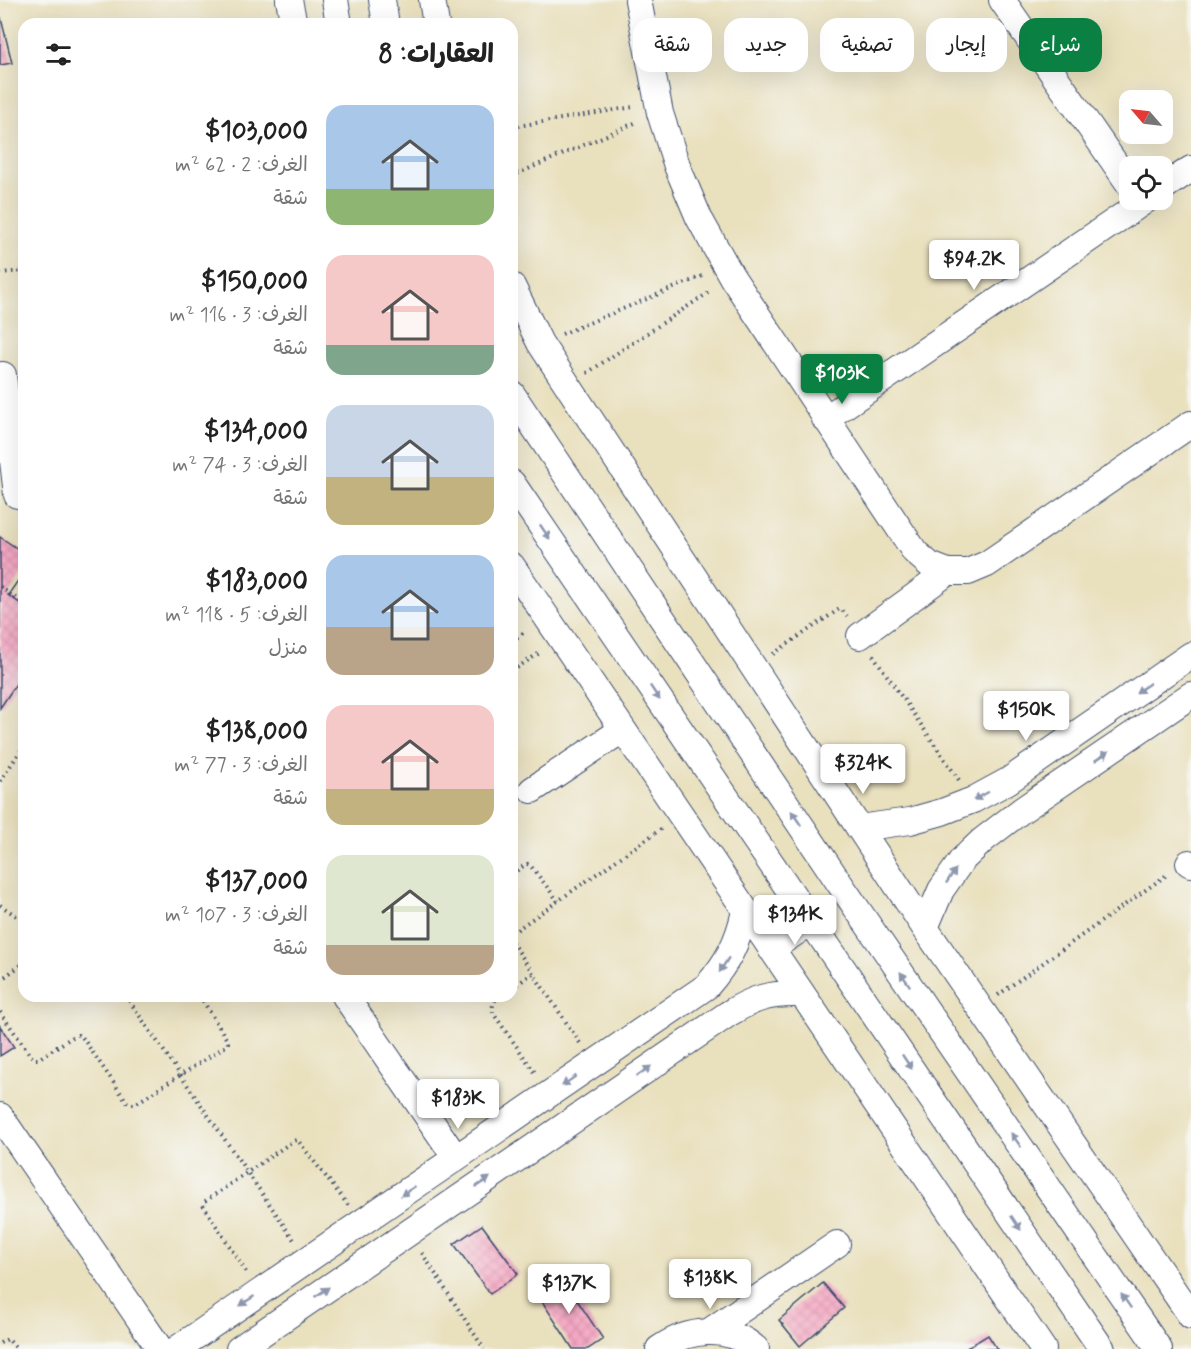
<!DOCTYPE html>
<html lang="ar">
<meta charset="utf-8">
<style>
body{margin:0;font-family:Mynerve,"Playpen Sans Arabic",sans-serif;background:#f6f6f6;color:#222;direction:rtl;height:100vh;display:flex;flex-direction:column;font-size:22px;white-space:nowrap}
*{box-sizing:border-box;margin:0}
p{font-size:20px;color:#767676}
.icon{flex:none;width:33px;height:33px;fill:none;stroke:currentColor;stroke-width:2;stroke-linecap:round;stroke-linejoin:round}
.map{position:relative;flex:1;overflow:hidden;direction:ltr}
.side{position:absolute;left:18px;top:18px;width:500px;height:984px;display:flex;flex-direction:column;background:#fff;border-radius:18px;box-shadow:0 6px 24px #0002;direction:rtl}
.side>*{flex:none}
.hud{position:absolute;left:536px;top:18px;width:566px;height:54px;direction:rtl;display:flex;gap:12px}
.needle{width:39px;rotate:298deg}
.controls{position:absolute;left:1119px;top:90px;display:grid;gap:12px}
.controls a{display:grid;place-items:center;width:54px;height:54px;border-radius:12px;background:#fff;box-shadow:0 6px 24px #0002;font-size:30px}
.price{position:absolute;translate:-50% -51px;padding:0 14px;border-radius:6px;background:#fff;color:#222;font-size:20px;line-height:39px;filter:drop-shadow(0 2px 3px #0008)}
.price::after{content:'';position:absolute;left:50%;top:36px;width:18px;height:14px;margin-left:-9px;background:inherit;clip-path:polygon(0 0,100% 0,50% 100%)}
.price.active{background:#0b8043;color:#fff}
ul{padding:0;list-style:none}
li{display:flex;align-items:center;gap:18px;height:150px;padding:0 24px}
li span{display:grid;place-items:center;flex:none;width:168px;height:120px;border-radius:18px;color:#555}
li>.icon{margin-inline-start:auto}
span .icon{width:72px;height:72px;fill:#fffc;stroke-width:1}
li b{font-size:26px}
h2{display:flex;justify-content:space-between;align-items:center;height:72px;padding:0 24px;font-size:26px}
.tag{padding:0 21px;border-radius:18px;background:#fff;box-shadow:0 6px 24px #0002;font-size:21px;line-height:54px}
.tag.active{background:#0b8043;color:#fff}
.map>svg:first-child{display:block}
</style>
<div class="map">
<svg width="1191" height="1349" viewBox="0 0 1191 1349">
<defs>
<pattern id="building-cross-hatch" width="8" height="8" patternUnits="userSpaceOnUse" patternTransform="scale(1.5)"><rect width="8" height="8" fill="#f6a8c3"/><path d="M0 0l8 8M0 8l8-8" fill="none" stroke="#d291aa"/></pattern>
</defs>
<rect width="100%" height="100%" fill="#f6f6f2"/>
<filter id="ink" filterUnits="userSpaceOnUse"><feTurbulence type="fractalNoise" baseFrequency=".0167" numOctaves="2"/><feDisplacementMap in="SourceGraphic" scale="12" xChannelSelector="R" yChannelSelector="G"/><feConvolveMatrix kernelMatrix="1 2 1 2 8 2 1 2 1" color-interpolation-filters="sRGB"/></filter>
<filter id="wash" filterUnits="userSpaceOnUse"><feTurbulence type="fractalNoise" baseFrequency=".008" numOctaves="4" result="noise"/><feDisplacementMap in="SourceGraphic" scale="24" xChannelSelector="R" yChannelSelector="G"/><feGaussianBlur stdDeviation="1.35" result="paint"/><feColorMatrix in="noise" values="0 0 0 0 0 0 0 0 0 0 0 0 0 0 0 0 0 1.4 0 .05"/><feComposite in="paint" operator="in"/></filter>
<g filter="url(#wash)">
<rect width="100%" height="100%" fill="#e9e0bd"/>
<g id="blocks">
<path fill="url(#building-cross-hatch)" d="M0,14L12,63L0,65Z
M0,537L24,553V572L8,595L24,606V672L0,708Z
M0,1026L14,1047L0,1056Z
M482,1225L518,1274L490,1294L454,1244Z
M561,1276L603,1339L588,1349H573L536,1292Z
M823,1283L844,1308L800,1346L779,1320Z
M988,1335L997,1349H965Z"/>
</g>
</g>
<g filter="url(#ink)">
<use href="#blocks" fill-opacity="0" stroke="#3a4a6c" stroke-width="1.5"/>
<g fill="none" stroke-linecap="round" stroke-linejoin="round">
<defs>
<path id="minor" d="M289,0L294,24
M335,0L339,24
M382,0L386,24
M432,0L436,24
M638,0L660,113L677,166L699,218L732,277L915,552L930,565L948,572H968L987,564L1191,424
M1002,0L1130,185
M1162,188L1191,169
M512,286L540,343L925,928L1191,1316
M3,375L17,495
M512,394L842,887L1159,1349
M825,419L1146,200
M512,483L1102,1349
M512,566L1043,1349
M860,636L948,572
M532,790L622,730
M859,828L910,821L942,812L973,800L1008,781L1191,655
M1189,863L1191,864
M925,928L941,890L962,860L983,840L1022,810L1191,695
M771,949L811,922
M345,996L456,1158
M0,1116L160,1349
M710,1331L837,1244
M177,1349L707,986C728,962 738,942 745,911
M239,1349L728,1014C754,998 770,993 801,994
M659,1349C687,1329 728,1324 756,1349"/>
</defs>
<use href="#minor" stroke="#3a4a6c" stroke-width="28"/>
<path stroke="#3a4a6c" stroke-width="4" stroke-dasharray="1.5 4.5" stroke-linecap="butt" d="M512,127L633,107
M512,176L637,122
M0,273L24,271
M562,334L705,275
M587,373L711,291
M0,587L24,604
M512,641L526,631
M773,654L838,610L841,609L847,616
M873,655L959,780
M512,671L541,652
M0,781L24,746
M512,874L525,865L527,864L530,865L558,901
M0,905L24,921
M512,933L661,829
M512,942L580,1043
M0,980L24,963
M512,988L533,973
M998,995L1168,874
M126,996L294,1240
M500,996C493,1001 492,1005 493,1013L536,1074
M0,1012L31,1056L34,1059H38L74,1036L78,1035L82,1037L127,1102L131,1104H135L226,1046L228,1043L227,1040L200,996
M422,1253L484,1349
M246,1272L203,1205L204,1202L293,1141L296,1140L299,1142L348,1205
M0,1343L8,1339L17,1349"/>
<use href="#minor" stroke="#fff" stroke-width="26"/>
</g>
<defs><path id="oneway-solid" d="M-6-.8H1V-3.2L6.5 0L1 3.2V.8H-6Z" transform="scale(1.5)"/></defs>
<g fill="#8d97ae">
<use href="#oneway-solid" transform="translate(545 532) rotate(56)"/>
<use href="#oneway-solid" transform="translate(1143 688) rotate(145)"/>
<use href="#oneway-solid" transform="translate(655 693) rotate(56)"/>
<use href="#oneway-solid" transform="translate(1102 756) rotate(-34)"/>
<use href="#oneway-solid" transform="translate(981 796) rotate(152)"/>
<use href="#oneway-solid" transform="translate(796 818) rotate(-124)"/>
<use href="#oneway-solid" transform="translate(951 876) rotate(-56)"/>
<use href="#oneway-solid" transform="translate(724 965) rotate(123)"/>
<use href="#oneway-solid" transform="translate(905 979) rotate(-125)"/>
<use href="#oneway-solid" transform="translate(907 1062) rotate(56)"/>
<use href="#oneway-solid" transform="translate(644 1071) rotate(-34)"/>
<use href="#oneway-solid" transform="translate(569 1081) rotate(145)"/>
<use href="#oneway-solid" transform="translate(1016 1140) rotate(-125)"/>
<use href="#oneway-solid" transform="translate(483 1182) rotate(-34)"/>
<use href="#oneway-solid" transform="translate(408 1191) rotate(146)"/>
<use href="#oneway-solid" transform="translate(1016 1223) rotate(56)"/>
<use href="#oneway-solid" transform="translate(322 1292) rotate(-34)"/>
<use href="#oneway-solid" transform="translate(247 1301) rotate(146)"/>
<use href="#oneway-solid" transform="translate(1126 1301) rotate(-125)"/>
</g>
</g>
</svg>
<div class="controls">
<a><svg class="needle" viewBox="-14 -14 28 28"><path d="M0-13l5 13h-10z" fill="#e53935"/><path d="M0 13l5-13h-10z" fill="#767676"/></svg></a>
<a><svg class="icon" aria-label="locate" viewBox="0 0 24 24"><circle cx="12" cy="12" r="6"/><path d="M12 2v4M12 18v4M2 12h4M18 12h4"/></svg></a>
</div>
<b class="price" style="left:974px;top:291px">$94.2K</b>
<b class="price active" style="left:842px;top:405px">$103K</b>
<b class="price" style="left:1026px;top:742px">$150K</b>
<b class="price" style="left:863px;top:795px">$324K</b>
<b class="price" style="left:795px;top:946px">$134K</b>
<b class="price" style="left:458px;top:1130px">$183K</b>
<b class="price" style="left:710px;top:1310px">$138K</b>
<b class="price" style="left:569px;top:1315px">$137K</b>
<div class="hud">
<a class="tag active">شراء</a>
<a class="tag">إيجار</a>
<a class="tag">تصفية</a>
<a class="tag">جديد</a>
<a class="tag">شقة</a>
</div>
<section class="side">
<h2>العقارات: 8<svg class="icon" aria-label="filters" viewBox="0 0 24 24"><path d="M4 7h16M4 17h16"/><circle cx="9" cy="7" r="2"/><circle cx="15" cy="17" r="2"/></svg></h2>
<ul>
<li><span style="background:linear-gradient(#a9c7e8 70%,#8fb573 0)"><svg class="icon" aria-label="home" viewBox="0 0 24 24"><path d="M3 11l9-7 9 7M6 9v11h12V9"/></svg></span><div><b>$103,000</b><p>الغرف: 2 · 62 m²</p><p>شقة</p></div></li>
<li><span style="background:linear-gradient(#f6c9c9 75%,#7fa58c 0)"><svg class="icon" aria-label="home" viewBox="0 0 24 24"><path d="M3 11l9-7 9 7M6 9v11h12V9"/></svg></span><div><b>$150,000</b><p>الغرف: 3 · 116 m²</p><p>شقة</p></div></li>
<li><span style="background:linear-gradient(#c9d6e8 60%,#c2b280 0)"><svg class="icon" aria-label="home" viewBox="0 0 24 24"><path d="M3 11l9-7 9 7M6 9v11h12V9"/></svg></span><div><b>$134,000</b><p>الغرف: 3 · 74 m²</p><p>شقة</p></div></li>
<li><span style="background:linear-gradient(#a9c7e8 60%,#b9a48a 0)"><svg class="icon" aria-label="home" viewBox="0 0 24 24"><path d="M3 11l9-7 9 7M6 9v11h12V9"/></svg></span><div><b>$183,000</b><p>الغرف: 5 · 118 m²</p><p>منزل</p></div></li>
<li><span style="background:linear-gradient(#f6c9c9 70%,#c2b280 0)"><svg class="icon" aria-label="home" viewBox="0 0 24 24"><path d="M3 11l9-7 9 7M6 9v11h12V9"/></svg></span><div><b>$138,000</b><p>الغرف: 3 · 77 m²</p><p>شقة</p></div></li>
<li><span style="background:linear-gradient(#dfe7d0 75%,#b9a48a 0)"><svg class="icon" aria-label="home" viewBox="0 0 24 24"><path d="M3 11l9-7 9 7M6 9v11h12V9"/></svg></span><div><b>$137,000</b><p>الغرف: 3 · 107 m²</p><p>شقة</p></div></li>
</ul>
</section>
</div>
